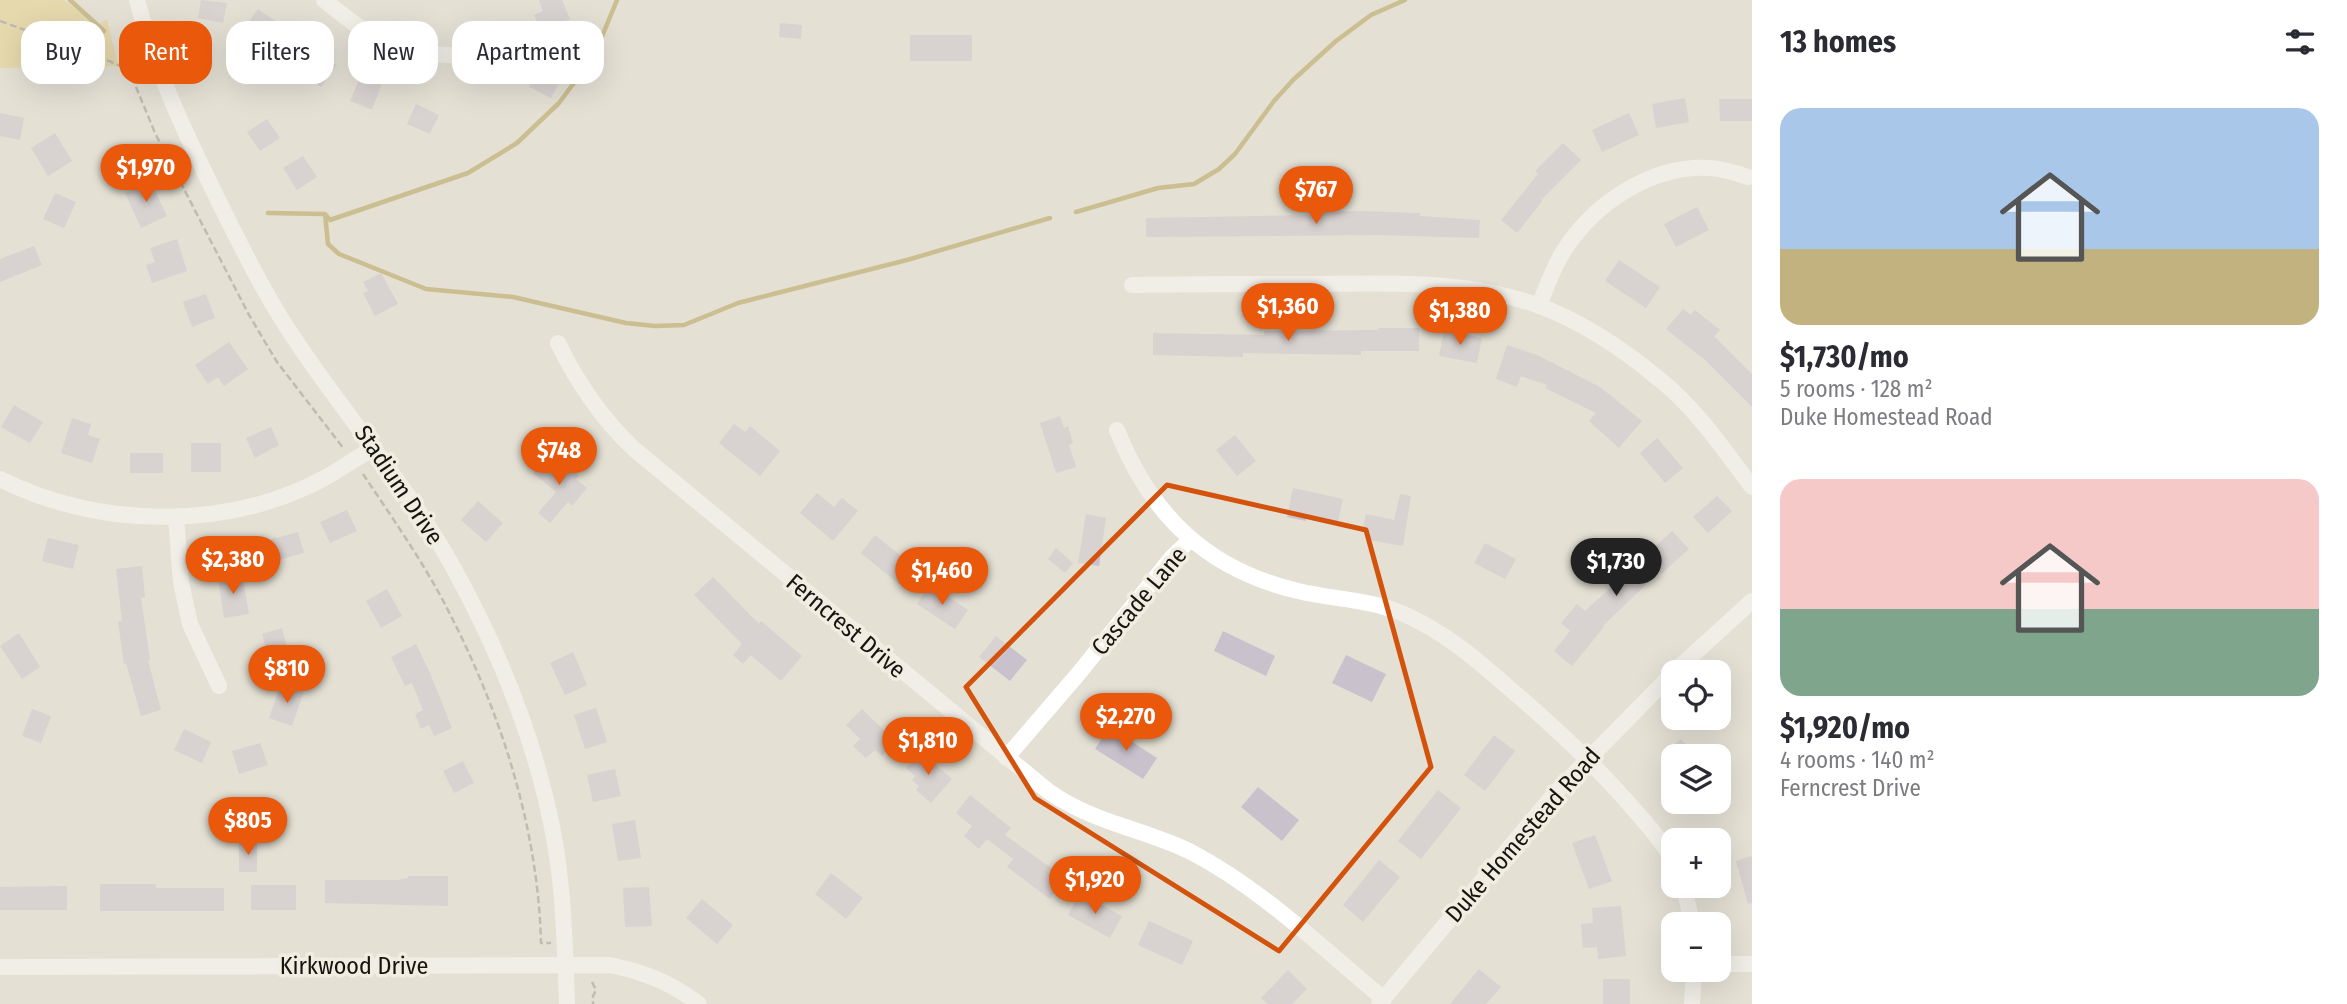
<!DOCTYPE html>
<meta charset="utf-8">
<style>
body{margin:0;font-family:"Fira Sans Condensed",sans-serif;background:#f7f7f7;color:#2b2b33;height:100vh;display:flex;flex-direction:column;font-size:26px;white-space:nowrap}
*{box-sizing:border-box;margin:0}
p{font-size:23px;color:#7c7c81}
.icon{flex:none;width:38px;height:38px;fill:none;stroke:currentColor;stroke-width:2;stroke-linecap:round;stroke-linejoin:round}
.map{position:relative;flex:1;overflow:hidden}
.drawer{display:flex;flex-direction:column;background:#fff;width:595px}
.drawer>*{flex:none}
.banner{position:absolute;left:21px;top:21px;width:665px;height:63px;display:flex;gap:14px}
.buttons{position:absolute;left:1661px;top:660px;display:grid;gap:14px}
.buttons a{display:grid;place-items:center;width:70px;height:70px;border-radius:14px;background:#fff;box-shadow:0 7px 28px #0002;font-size:35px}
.price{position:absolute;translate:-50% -60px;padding:0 16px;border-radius:24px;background:#ea580c;color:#fff;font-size:23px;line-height:46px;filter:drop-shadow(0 2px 4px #0008)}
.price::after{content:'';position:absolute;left:50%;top:42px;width:21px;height:16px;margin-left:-10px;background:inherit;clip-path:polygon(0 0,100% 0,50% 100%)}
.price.active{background:#222;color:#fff}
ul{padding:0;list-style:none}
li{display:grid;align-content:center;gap:14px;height:371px;padding:0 28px}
li span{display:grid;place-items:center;height:217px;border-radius:21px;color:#555}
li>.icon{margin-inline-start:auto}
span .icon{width:126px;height:126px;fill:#fffc;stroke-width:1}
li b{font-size:30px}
h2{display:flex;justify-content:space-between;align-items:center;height:84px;padding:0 28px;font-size:30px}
.pill{padding:0 24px;border-radius:21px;background:#fff;box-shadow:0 7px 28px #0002;font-size:24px;line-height:63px}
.pill.active{background:#ea580c;color:#fff}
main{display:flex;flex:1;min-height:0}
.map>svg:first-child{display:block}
</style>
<main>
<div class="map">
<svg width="1752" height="1004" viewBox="0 0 1752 1004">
<rect width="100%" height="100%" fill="#e4e0d4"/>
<path fill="#e8d081" d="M0,0H64L97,25L107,19L118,66L0,68Z"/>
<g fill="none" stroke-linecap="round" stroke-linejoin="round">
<path stroke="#ad9541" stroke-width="4.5" d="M70,0L104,31
M1076,212L1158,188L1194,184L1219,169L1235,154L1274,101L1293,80L1336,41L1371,15L1405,0
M268,213L325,214L330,220L468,173L517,143L559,103L594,56L617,0
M325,214L328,244L339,254L426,289L513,297L626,323L655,326L684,325L738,303L907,260L1050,218"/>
</g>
<path fill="#c9c2cd" d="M201,0L227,3L223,23L198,18Z
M539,0H562L570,19L542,32L534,15L543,11Z
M258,9L337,65L321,87L292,66L294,63L244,29Z
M780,23L802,25L801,39L779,37Z
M910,35H972V61H910Z
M540,66L562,78L551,98L529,87Z
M361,74L382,83L372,110L350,101Z
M1685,98L1689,122L1656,128L1652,104Z
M1719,99H1752V121H1720Z
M416,104L439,115L430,134L407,124Z
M0,113L24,118L20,140L0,136Z
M1629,113L1639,135L1602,152L1592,130Z
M267,119L280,138L260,151L247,132Z
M55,133L72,161L48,176L31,148Z
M1563,143L1581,160L1541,200L1542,201L1517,233L1501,220L1538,174L1535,171Z
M303,156L317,177L297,190L283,168Z
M150,180L167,216L141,228L125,193Z
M55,193L76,202L64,228L43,219Z
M1697,207L1709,230L1676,247L1664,224Z
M1360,211L1420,213V216L1480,220L1479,238L1378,235L1146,237V218L1319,215V212Z
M177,239L187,271L152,283L146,265L155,262L150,248Z
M34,246L42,265L0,282V259Z
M1619,260L1660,287L1646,308L1605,281Z
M381,273L398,304L375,316L363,293L368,291L363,282Z
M206,294L215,318L192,327L183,302Z
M1683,309L1691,315L1695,310L1720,330L1714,336L1752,374V407L1705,360L1666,329Z
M1378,328H1419V351H1361V355L1243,353V357L1153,355V333L1264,335V331L1378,330Z
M1444,330L1482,338L1477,363L1439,356Z
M229,342L248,369L224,386L218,377L208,384L195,365Z
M1507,345L1537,355L1600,387L1642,421L1619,448L1589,421L1596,413L1545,388L1547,385L1521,376L1517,387L1496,379Z
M14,405L43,422L30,443L1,427Z
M1060,416L1064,428L1068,426L1073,443L1069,445L1076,467L1056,473L1040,423Z
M72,418L91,424L88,435L100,439L92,463L61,453Z
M734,424L745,432L750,426L780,451L760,476L719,443Z
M271,427L279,445L255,458L246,438Z
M1235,435L1256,461L1237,476L1216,450Z
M1657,438L1683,468L1665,483L1640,453Z
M191,443H221V472H191Z
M130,453H163V473H130Z
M549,455L559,464L562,461L579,476L576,479L587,488L572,506L568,502L550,523L538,513L556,492L533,473Z
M1293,488L1343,499L1338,522L1307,515L1306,521L1287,517Z
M817,493L834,507L842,498L858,511L833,541L800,513Z
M1400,494L1411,496L1403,546L1369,540L1370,533L1362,531L1366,514L1394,520Z
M1717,496L1732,511L1708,533L1693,517Z
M478,501L503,523L486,542L461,520Z
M347,510L357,531L330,543L320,522Z
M1086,514L1106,518L1099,566L1078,563Z
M1672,531L1689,549L1661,574L1659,572L1603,626L1604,627L1572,666L1554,651L1570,631L1561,623L1577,604L1585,611Z
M298,532L304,553L275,561L269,540Z
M875,535L915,567L900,585L861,553Z
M48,538L79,545L73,569L42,561Z
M1485,543L1516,559L1505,579L1474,563Z
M1056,548L1073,563L1065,573L1048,559Z
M142,566L145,597L141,598L150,660H148L161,710L141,716L126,663L124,664L118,622L122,621L116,569Z
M242,574L249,614L224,618L218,578Z
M713,577L759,624L761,621L802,656L781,681L751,655L743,664L733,655L742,644L694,595Z
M930,584L968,610L955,629L917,604Z
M387,589L402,616L381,628L366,601Z
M282,628L290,659L270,664L262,634Z
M1223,631L1275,656L1266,676L1214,651Z
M19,633L40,667L22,679L0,646Z
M996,636L1027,660L1010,681L979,657Z
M416,644L430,673L452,728L434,736L429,725L421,729L415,714L423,710L412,683L405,686L391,657Z
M573,652L587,685L565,695L550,663Z
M1346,655L1386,674L1372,702L1332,683Z
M281,684L304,692L292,726L269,718Z
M596,708L607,742L585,749L574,715Z
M32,709L51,716L41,743L22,736Z
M862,709L896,742L882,756L875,750L866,758L853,746L860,739L846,725Z
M1109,727L1157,758L1143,779L1095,749Z
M184,729L211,742L202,763L174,750Z
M1494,735L1515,751L1485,791L1464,775Z
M1681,739L1695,756H1660Z
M260,743L268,765L239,774L232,751Z
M920,751L952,779L931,803L916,790L919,786L912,780L915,776L906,768Z
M463,761L474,783L454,793L443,771Z
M615,769L621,796L593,802L587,775Z
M1258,787L1299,820L1282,841L1241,807Z
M1438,790L1461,808L1421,859L1398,841Z
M970,795L1011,828L1005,835L1065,878L1050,899L1007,867L1013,859L987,839L979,849L964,836L972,826L956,813Z
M635,820L641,858L618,861L612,824Z
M1595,835L1612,881L1589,889L1572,843Z
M239,843H257V872H239Z
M1752,856V903L1748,904L1736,861Z
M1379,860L1400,877L1363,922L1343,905Z
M831,873L863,898L846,919L815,894Z
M408,876H448V906L325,903V880H398L408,878Z
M100,884H156V888H224V911H100Z
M251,885H296V910H251Z
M67,886V910H0V887Z
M649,887L652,926L625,927L623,888Z
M1080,893L1122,916L1110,938L1068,915Z
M702,899L733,925L717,944L686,918Z
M1621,906L1626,956L1598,959L1597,947L1583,948L1581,924L1593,923L1592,908Z
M1149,921L1193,941L1182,965L1138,945Z
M1479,969L1501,987L1486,1004H1450Z
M1288,970L1307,989L1292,1004H1268L1261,998Z
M1603,979H1630V1004H1603Z"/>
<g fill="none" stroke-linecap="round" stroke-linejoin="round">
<path stroke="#939087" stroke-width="2.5" stroke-dasharray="7 3.5" stroke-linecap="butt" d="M0,21L25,30L59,51L109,61L129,70L155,133L249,315L277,362L344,449
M363,474C389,513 417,553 440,595C497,701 538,822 541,943H551
M592,982L596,990L593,996V1004"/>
<path stroke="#fff" stroke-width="16" d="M137,0C156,73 188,139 221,206C245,254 269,303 300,347C350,421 409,488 453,567C500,652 538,747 555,843C564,896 565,950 567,1004
M324,0C349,20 379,46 412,52C434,55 456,55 478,57
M1132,285C1194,284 1255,284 1317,284C1392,283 1466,280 1537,305C1581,321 1623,349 1659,379C1696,408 1724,450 1752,487
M1539,306C1546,288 1553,268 1563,252C1594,203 1652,164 1711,168C1724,169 1736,173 1748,177
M558,343C578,384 601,418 634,449L1048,791C1095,824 1142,828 1191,852C1262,889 1322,948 1384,999
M1117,430C1151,516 1208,570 1298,591C1335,600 1371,599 1406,615C1446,633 1477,660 1509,688C1550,723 1588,758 1624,798C1641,818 1660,837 1673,860
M0,479C100,529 231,531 330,475C345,466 359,456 375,448
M176,517L181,582L190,624L219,686
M1674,672L1752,601
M1006,758L1079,673L1172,557L1190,540
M1684,886L1692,924
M1718,964H1752
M0,967L610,965C644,972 672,983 699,1004
M1379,1004L1555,793L1673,673
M1692,1004L1694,970"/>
</g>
<path d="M0 0H1752V1004H0ZM1167,485L1366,530L1431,767L1279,951L1035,798L966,687Z" fill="#e4e0d4" fill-opacity=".55" fill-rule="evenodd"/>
<path fill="none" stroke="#d3520c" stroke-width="5" stroke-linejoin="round" d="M1167,485L1366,530L1431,767L1279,951L1035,798L966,687Z"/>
<g text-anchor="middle" stroke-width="7" stroke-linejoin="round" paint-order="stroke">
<g font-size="24" fill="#15140f" stroke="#f1ede1">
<text transform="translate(399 485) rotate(56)" y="8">Stadium Drive</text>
<text transform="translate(1139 601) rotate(-50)" y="8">Cascade Lane</text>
<text transform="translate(846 626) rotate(40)" y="8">Ferncrest Drive</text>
<text transform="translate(1523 835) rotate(-49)" y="8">Duke Homestead Road</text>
<text x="354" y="974">Kirkwood Drive</text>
</g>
</g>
</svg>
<div class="buttons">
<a><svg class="icon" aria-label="locate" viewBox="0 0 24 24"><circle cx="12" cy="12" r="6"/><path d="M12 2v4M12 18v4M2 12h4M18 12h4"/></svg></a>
<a><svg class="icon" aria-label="layers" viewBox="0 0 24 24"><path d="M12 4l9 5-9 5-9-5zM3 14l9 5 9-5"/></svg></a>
<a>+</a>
<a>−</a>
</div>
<b class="price" style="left:146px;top:204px">$1,970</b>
<b class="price" style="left:1316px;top:226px">$767</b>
<b class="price" style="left:1288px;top:343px">$1,360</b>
<b class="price" style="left:1460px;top:347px">$1,380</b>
<b class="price" style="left:559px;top:487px">$748</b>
<b class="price" style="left:233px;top:596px">$2,380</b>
<b class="price active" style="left:1616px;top:598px">$1,730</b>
<b class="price" style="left:942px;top:607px">$1,460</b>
<b class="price" style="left:287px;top:705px">$810</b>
<b class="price" style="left:1126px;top:753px">$2,270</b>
<b class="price" style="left:928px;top:777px">$1,810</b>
<b class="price" style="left:248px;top:857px">$805</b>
<b class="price" style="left:1095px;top:916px">$1,920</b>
<div class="banner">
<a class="pill">Buy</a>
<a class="pill active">Rent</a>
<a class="pill">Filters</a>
<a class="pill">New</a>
<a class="pill">Apartment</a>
</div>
</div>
<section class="drawer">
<h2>13 homes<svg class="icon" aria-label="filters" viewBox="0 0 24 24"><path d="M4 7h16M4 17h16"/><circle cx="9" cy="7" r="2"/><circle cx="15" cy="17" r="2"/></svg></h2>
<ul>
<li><span style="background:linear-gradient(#a9c7e8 65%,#c2b280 0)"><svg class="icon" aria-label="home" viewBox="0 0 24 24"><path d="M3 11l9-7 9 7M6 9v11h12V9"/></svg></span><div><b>$1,730/mo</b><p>5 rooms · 128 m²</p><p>Duke Homestead Road</p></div></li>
<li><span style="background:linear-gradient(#f6c9c9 60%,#7fa58c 0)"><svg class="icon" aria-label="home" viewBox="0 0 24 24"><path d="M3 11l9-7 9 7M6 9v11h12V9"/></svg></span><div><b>$1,920/mo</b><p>4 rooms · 140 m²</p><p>Ferncrest Drive</p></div></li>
</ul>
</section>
</main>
